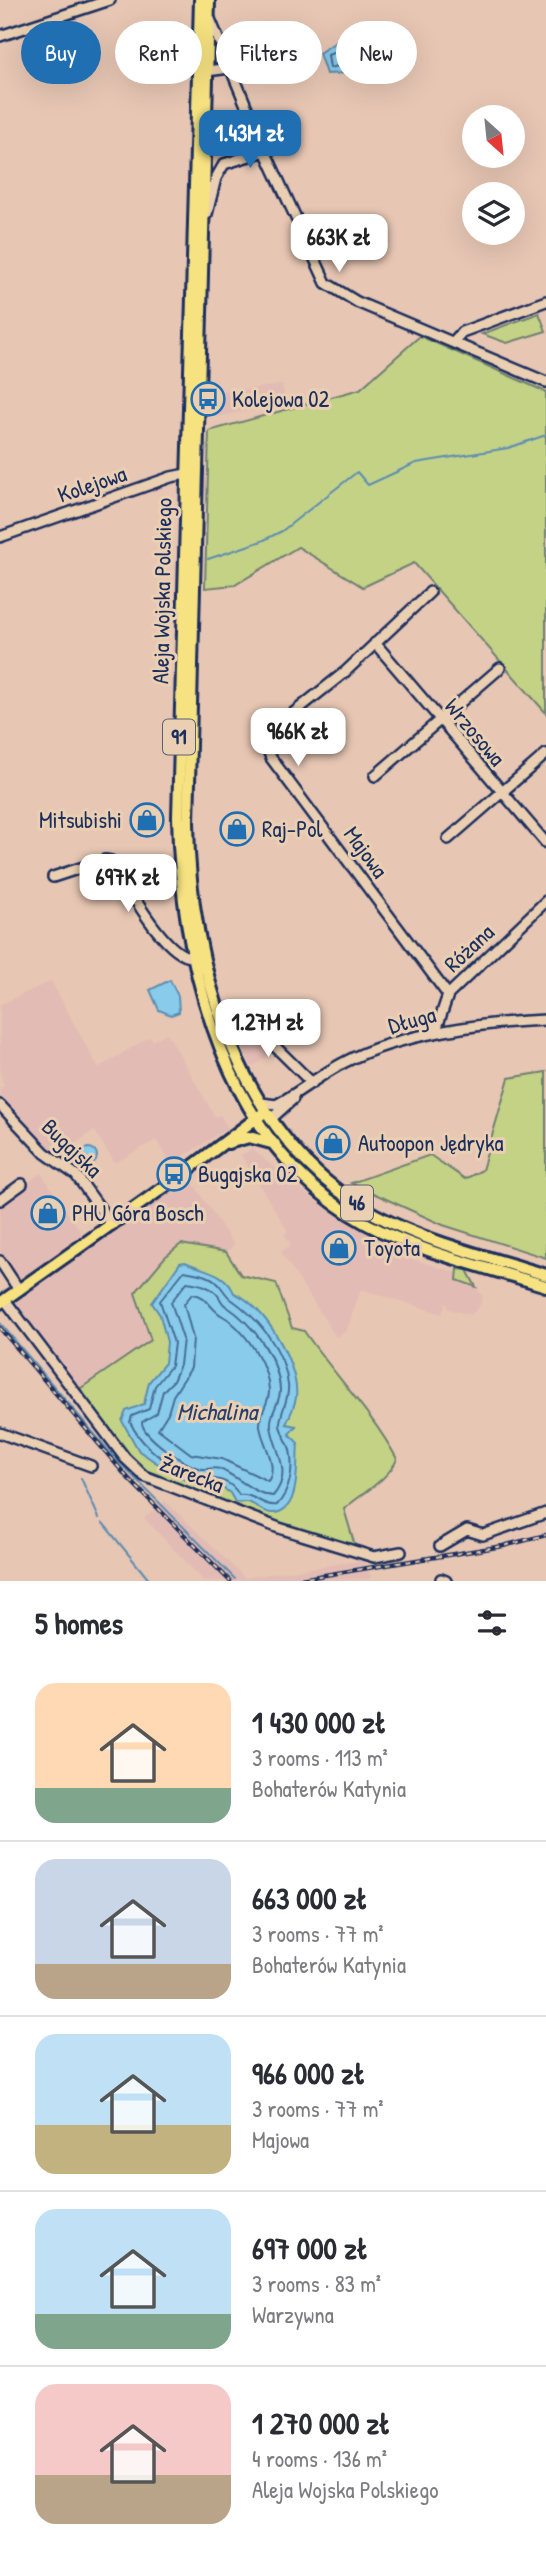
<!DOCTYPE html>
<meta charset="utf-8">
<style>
body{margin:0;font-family:"Patrick Hand",sans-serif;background:#f7f7f7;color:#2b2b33;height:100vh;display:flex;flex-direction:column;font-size:26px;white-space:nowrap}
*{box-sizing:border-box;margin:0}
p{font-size:23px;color:#7c7c81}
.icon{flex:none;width:38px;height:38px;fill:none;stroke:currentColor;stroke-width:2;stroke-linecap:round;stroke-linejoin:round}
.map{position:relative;height:1581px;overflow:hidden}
.sheet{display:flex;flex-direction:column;background:#fff;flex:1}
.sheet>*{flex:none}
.hud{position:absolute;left:21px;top:21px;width:504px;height:63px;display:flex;gap:14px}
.needle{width:46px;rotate:153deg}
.controls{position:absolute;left:462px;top:105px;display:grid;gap:14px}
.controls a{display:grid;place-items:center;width:63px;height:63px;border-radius:50%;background:#fff;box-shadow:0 7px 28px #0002;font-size:35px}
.price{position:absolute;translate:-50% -60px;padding:0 16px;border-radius:14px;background:#fff;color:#222;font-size:23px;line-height:46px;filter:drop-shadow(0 2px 4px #0008)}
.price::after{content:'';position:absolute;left:50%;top:42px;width:21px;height:16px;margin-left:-10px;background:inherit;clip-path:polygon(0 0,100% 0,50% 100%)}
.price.current{background:#1f6fb2;color:#fff}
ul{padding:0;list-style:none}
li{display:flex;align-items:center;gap:21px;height:175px;padding:0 35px}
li+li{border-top:2px solid #e1e1e2}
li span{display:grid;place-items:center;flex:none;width:196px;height:140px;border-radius:21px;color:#555}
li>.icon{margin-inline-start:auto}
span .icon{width:84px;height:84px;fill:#fffc;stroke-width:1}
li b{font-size:30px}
h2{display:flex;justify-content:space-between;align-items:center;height:84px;padding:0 35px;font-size:30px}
.pill{padding:0 24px;border-radius:32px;background:#fff;box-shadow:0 7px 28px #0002;font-size:24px;line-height:63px}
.pill.current{background:#1f6fb2;color:#fff}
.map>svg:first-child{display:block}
</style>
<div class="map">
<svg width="546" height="1581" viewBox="0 0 546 1581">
<rect width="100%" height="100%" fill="#e7c6b3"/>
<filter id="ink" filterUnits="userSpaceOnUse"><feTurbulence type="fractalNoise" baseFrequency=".0143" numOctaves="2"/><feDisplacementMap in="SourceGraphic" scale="14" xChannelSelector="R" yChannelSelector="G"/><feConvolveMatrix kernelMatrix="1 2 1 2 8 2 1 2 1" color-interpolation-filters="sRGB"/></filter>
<g filter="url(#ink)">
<path fill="#e2bbb4" d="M282,385L286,403L215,417L216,393Z
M51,981L98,1068L150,1037L153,1041L167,1033L215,1117L220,1115L228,1128L171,1164L156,1140L115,1163L94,1130L58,1156L53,1155L0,1098V1088L4,1086L0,1073V1005Z
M249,1023L277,1050L252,1067L233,1027Z
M252,1149L309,1196L377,1240L385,1251L457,1273L458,1282L476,1288L483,1297L480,1306L471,1315L449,1309L446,1302L442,1314L361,1289L346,1331L336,1337L281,1252L291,1245L285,1234L288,1231L241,1155Z
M41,1173L82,1234L22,1278L12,1275L0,1255V1203Z
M189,1177L234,1245L226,1252L181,1244L166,1257L135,1293L151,1340L81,1388L12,1302Z
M165,1501L245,1578L365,1560L371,1579L204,1581L144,1518Z"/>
<path fill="#c4d286" stroke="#708072" stroke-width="2" d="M539,313L546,331L507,343L482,334Z
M420,336L546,392V713L414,563L363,587L298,547L235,585L205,588L209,431L360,389Z
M546,1072V1258L443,1225L351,1183L430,1155L465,1179L482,1170L509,1078Z
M181,1244L226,1252L241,1275L276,1283L292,1328L304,1331C334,1375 371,1411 397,1459C390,1478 360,1495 344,1509L355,1546L276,1525L147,1475L127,1456L105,1423L101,1425L79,1395L81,1388L151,1340L135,1293L165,1257Z
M458,1269L467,1270L476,1287L457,1280Z"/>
<path fill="#89cbea" stroke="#5d8db2" stroke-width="2" d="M347,40L358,46L359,65L349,73L326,74L319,53L336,42Z
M170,980L178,996L179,1012L171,1015L159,1010L150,990Z
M81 1156a8 8 0 1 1 16 0a8 8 0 1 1-16 0Z
M185,1262C203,1271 225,1271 234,1293C264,1304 300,1366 296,1398C294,1407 290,1416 286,1424L296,1426L289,1434L298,1443C296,1461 302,1515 271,1513C261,1512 254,1502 246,1502C242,1502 239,1503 235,1502L230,1493L221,1487L215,1491L213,1483L202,1486L178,1477L139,1451L122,1421L126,1411L144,1404L149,1382L165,1363L167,1342L160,1315L152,1303L180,1263Z"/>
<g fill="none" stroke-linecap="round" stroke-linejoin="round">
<path stroke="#476d96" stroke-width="2" d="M347,47L351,49L353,62L330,68L328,55Z
M184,1271C190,1272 203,1274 209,1277C220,1281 223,1293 231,1299C258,1318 285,1350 288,1385C290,1399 278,1417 280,1426C282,1434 288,1442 290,1450C294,1469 290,1491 277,1505C262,1507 254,1493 239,1495C227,1472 202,1482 182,1471C161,1460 140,1443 130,1422L132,1416L149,1409L155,1386L171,1366L174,1343L160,1301Z
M187,1282C198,1284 208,1285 216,1293C220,1297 221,1303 226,1306C252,1323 278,1357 280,1389C281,1403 269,1413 271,1426C274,1450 294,1472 273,1496C254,1494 238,1477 220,1469C214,1467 211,1469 204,1469C189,1469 141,1436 142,1422L157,1413L163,1391L173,1381L180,1365L183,1339L171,1302Z
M192,1294C206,1295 207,1304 217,1312C221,1316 226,1317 230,1321C248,1336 268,1365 269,1390C270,1403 259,1412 260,1426C262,1444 279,1464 268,1481L222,1459L191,1454L158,1429L168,1413L173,1396L191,1368L193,1338L184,1304Z"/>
<path stroke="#5d8db2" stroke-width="2" d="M208,559L262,541L282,531L357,472L368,485L416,463L508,448L546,435
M0,1312L1,1311
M0,1323L114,1457
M116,1459L235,1579
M81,1478L99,1518
M103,1523L150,1581"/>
<defs>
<path id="minor" d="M210,19L265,151L326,283L357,302L546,382
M0,36L110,0
M207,71L230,68
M207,214L216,178L224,164L265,151
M453,342L462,332L546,301
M0,537L171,477L191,473
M430,592L345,672L277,726L265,742L271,758L448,995
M375,643L546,843
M375,776L500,668
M448,839L546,754
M53,877L105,860L111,861C126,883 166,959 193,957
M243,1015L312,1083
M435,1033L448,995L546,901
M262,1103L276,1105C300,1092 321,1074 345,1062C398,1034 486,1022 546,1020
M0,1105L45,1153L76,1175L112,1225
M272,1118L293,1099
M0,1200L22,1184
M0,1261L19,1290
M5,1300L125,1458L144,1476L279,1528L374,1557L401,1552
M0,1433L91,1466
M440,1546L467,1530L483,1535L546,1513
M441,1579L446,1581"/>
<path id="major" d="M200,0L178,817C181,965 225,1147 365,1223C421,1253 486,1267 546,1286
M209,0L188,822C189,966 240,1142 376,1215C428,1243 490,1257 546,1275
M228,1143L249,1137L275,1144
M0,1303L177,1178L262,1114"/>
</defs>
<use href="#minor" stroke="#1b2f5e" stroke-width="14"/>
<use href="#major" stroke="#1b2f5e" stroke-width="16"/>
<use href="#minor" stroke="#ebcfb2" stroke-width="9"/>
<use href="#major" stroke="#f6e281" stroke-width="10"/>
<defs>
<path id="rail" d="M0,1328L128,1478L230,1581
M288,1581L503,1546L546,1535"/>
</defs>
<use href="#rail" stroke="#1b2f5e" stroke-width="4.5"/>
<use href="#rail" stroke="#ebcfb2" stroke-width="2" stroke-dasharray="5" stroke-linecap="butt"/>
</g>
</g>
<defs>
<symbol id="bus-ring" viewBox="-11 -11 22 22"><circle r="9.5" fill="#ebcfb2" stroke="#1f6fb2" stroke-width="1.5"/><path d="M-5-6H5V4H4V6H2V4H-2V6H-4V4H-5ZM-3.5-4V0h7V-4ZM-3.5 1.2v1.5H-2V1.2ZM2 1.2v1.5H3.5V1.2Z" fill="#1f6fb2"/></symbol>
<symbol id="shop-ring" viewBox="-11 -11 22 22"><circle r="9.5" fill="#ebcfb2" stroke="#1f6fb2" stroke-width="1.5"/><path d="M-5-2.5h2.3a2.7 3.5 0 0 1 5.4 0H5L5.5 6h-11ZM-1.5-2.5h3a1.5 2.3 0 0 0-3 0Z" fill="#1f6fb2"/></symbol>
</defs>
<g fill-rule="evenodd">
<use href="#bus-ring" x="189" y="380" width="38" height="38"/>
<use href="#shop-ring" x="128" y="801" width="38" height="38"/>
<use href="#shop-ring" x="218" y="810" width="38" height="38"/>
<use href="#shop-ring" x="314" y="1124" width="38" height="38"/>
<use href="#bus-ring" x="155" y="1155" width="38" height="38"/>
<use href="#shop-ring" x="29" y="1194" width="38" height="38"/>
<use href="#shop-ring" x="320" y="1229" width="38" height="38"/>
</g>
<g text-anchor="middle" stroke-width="6" stroke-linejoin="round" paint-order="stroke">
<g fill="#ebcfb2" stroke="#595f77" stroke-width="2">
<rect x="163" y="719.5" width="32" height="35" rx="5"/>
<rect x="341" y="1185.5" width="32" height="35" rx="5"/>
</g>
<g font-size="21" font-weight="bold" fill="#1b2f5e">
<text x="179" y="744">91</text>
<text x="357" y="1210">46</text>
</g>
<g font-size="23" fill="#1b2f5e" stroke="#ebcfb2" text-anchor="start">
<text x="232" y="407">Kolejowa 02</text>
<text x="122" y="828" text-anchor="end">Mitsubishi</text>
<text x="262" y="837">Raj-Pol</text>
<text x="358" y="1151">Autoopon Jędryka</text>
<text x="198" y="1182">Bugajska 02</text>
<text x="72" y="1221">PHU Góra Bosch</text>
<text x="364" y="1256">Toyota</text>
</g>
<g font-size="23" fill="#1b2f5e" stroke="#ebcfb2">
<text transform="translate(92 484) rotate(-19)" y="8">Kolejowa</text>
<text transform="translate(162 591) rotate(-89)" y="8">Aleja Wojska Polskiego</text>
<text transform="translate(475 732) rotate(50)" y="8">Wrzosowa</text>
<text transform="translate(366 852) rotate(54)" y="8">Majowa</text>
<text transform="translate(469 948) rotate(-43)" y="8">Różana</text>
<text transform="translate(412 1020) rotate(-15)" y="8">Długa</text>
<text transform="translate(72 1148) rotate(44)" y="8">Bugajska</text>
<text transform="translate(192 1474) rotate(21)" y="8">Żarecka</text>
</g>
<g font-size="24" font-style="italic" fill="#263f6c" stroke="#ebcfb2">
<text x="217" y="1420">Michalina</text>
</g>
</g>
</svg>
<div class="controls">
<a><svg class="needle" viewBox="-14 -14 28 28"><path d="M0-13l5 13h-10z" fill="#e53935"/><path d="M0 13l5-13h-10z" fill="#7c7c81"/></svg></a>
<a><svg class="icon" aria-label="layers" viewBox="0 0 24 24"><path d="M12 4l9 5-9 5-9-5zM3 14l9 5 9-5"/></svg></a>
</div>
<b class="price current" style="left:250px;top:170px">1.43M zł</b>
<b class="price" style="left:339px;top:274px">663K zł</b>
<b class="price" style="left:298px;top:768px">966K zł</b>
<b class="price" style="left:128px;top:914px">697K zł</b>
<b class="price" style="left:268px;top:1059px">1.27M zł</b>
<div class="hud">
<a class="pill current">Buy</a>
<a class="pill">Rent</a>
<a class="pill">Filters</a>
<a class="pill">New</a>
</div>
</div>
<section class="sheet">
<h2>5 homes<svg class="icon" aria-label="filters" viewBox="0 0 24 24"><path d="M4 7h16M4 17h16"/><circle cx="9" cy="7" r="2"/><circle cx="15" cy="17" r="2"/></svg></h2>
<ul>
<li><span style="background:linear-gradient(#ffd9b3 75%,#7fa58c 0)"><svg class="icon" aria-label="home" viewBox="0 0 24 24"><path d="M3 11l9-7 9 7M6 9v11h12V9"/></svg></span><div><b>1 430 000 zł</b><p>3 rooms · 113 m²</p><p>Bohaterów Katynia</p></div></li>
<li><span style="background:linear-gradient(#c9d6e8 75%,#b9a48a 0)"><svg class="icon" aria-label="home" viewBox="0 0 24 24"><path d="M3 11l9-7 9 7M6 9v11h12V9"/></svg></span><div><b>663 000 zł</b><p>3 rooms · 77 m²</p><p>Bohaterów Katynia</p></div></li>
<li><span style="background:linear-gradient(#bfe0f5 65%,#c2b280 0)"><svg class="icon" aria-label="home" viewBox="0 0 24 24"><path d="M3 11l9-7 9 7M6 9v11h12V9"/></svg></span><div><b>966 000 zł</b><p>3 rooms · 77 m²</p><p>Majowa</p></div></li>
<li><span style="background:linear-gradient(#bfe0f5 75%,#7fa58c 0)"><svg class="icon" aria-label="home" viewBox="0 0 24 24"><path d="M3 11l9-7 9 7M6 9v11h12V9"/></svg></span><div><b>697 000 zł</b><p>3 rooms · 83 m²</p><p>Warzywna</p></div></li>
<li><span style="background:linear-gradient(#f6c9c9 65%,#b9a48a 0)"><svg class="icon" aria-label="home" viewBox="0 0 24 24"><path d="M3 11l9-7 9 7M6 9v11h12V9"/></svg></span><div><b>1 270 000 zł</b><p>4 rooms · 136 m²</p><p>Aleja Wojska Polskiego</p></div></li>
</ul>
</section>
